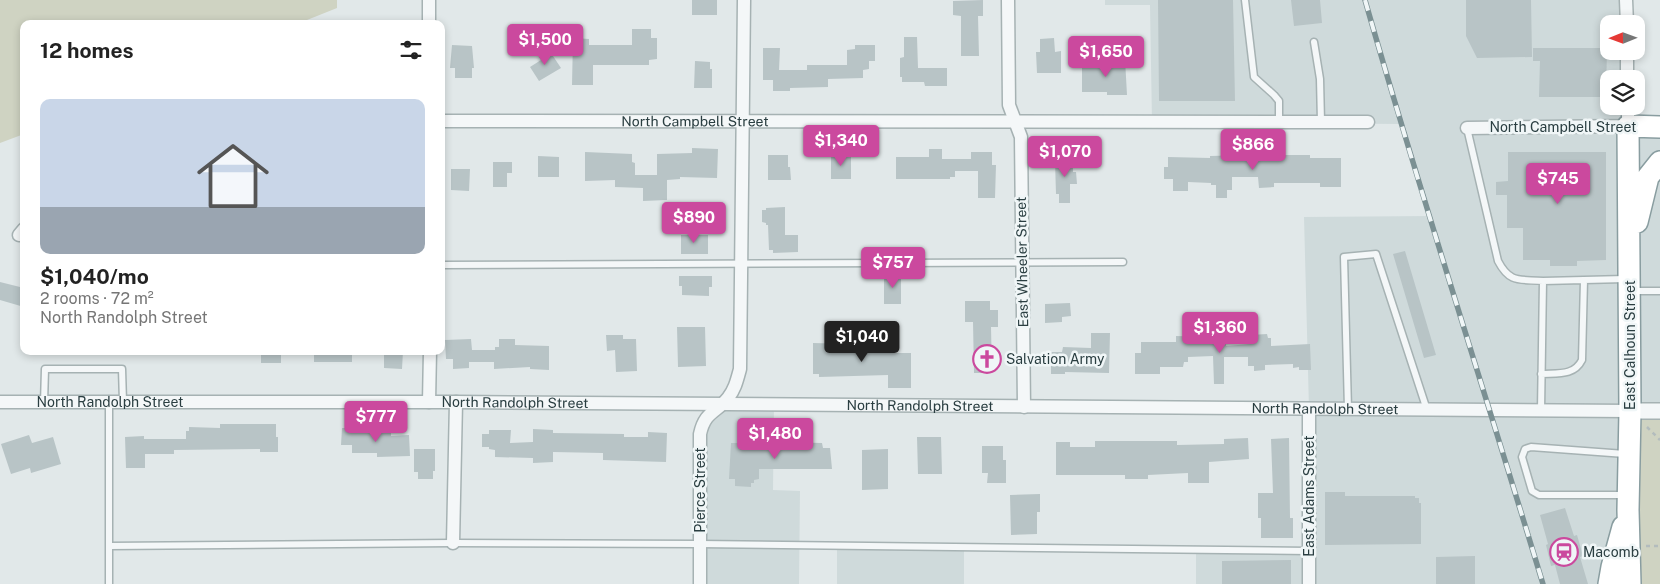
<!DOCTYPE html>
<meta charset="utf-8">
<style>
body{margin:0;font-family:"Public Sans",sans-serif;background:#f6f6f6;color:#222;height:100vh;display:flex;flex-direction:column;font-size:19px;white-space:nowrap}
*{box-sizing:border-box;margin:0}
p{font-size:16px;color:#767676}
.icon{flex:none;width:28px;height:28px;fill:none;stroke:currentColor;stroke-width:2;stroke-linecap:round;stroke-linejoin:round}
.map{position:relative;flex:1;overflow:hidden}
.side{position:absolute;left:20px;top:20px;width:425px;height:335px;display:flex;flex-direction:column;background:#fff;border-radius:10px;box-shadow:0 2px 8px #0003}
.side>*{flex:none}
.needle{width:32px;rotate:269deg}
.tools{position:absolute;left:1600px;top:15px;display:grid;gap:10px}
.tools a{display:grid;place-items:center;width:45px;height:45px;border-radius:10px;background:#fff;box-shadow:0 2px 8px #0003;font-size:25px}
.price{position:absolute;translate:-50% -42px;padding:0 11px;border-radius:5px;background:#cb499e;color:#fff;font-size:16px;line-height:32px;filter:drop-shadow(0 1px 2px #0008)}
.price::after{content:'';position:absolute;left:50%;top:30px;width:15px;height:11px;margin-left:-8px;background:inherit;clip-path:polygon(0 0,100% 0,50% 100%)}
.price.current{background:#222;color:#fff}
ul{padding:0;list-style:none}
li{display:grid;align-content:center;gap:10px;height:265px;padding:0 20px}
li+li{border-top:1px solid #e0e0e0}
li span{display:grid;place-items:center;height:155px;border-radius:10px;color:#555}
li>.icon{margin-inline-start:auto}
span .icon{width:90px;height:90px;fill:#fffc;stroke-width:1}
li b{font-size:21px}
h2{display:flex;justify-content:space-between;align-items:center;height:60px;padding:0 20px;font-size:21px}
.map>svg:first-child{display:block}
</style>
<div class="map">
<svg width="1660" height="584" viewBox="0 0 1660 584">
<rect width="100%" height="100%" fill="#e1e8e9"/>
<path fill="#cfdadb" d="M1105,0H1365L1401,124L1152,122L1150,5H1105Z
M1367,0H1626L1627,24H1609V51H1627V79H1609V106H1628V126L1660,127V411L1630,584H1196V549L1309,551V409L1304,217L1430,216L1473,350Z
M774,405L773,490L800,491L799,584H700V434L715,408Z
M837,546L964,547V584H837Z"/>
<path fill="#cfd3c2" d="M0,0H337V8L297,24H24V134L0,143Z
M1630,411H1660V584H1630Z"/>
<path fill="#b8c4c6" d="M692,0H717V15H692Z
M983,0V16H978L979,56H961V16L953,15V1Z
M1158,0H1233L1235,101H1159Z
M1291,0H1320L1322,23L1294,26Z
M1466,0H1531L1532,57L1477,58L1466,36Z
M632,29H651V38H657V59L649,60V65H593V85H572L573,38L589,39V45H632Z
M904,37H917L918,68H947V86H925L924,82H902V77H900V58L904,57Z
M1054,38L1055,52L1061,51V73H1037L1036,52H1040V39Z
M452,45L472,46L474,68H472V78H455V68H450Z
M855,45H875V61H869V69L863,70V78L828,79V87L790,88V91H773V80H763V48H780L779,70H807V65H847V50L855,49Z
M1533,48H1607L1606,97H1539L1540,61H1533Z
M549,50L561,68L539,81L530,67L541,60L539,57Z
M1106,59H1125L1127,95H1107V92H1082V65L1106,64Z
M695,61L710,62V69H712V88H694Z
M692,148L718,149L717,178L680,177V179L667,180V200L643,201V188L615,187V180L585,181V152L632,154V162L635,163V175H657V154L692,153Z
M929,149H942V159H971V152H992V165H996L995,198H978V171H955V177H950V179H896V157H929Z
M1508,152H1606V260L1577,261V266H1550V260H1523V228H1507V195H1496V182L1508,181Z
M768,155H788V167H790L791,180H768Z
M831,155H851V179H831Z
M1249,155H1310V158H1341V187H1320V183H1274V187L1259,188L1258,177H1232V190H1227V198H1216V185H1211V183L1188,182V191H1173V179H1164V167H1168V157L1210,158V156Z
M538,156L559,157V177H538Z
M1059,157H1073V172H1076L1077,184H1070V203H1059V194H1056L1055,161L1059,160Z
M493,162H512V173H507V187H493Z
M451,169H470L469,191L451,190Z
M785,207V235H798V252L773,253V250H769L768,225H766V223L762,222V210H766V208Z
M681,235H708V254H681Z
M1405,251L1436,355L1424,358L1393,254Z
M884,274H901V304H884Z
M679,276H712V287H709V296L682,295V286H679Z
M0,282L24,288V307L0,300Z
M965,301H990V310H998V327H991L992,373H974L973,322H965Z
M1070,303L1071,316L1062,317V322L1045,323V304Z
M677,327H705L706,366L678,367Z
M1209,332H1226V346L1250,344V335L1267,334L1268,338H1271V346L1310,344L1311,370H1299V367L1293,368V364L1265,365V370L1254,371V366H1248V357H1224V384H1214L1213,356L1188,357V362H1184L1183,367H1160V374H1135V353H1141V342H1176V336L1209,337Z
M1091,333H1110L1109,373L1065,372V374H1051V364H1049V352H1062L1063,347L1091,348Z
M606,335H623V339H636L637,371L616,372L615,350L607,351Z
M471,339L472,350H495V347H499V339H515V345L549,346V370L530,369V367L494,369V362H469V368L453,369V359H446L445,340Z
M849,341H871L872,350H874V353H911V388H888V375L819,377V374H813V343L850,344Z
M261,351H281V363H261Z
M314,351H352V362H314Z
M384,351H403L402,369L384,368Z
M220,424H276V437H278V452H260V449L174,450V454H145V468H126L125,437L144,436V439H186V431H189V427L220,428Z
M342,428H365L364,433H391V436L409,435L410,456L377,457V453H352V445H341Z
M533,429L553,430V433L624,434V437H648V432L667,433L666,462L603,460V453L553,452V462L533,463V458L495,457V450L489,449V447H482V434H489V430H511L510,443L533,442Z
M29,435L32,443L53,437L61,464L31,473L30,468L11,474L1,444Z
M917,437H941L942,474H918Z
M1248,438L1249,459L1209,462V483H1188V473L1148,475V479H1125V475H1056V442H1070V447H1095V441H1177V445L1224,444V439Z
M1289,438L1290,518H1293V538H1261V518H1258V493H1273L1271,439Z
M784,442L822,443L823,448H830L832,469H759V479L754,480V483H751V487L735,486V479H729L731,443H753V446H775L784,445Z
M982,446H1003V460H1006V483H987L988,473H982Z
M414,449H435V471H433V479H418V472H414Z
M888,449V489L862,490V450Z
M1325,492H1345V496H1415V498H1419V503H1421V544L1325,545Z
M1040,494V512H1037V534L1011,535L1010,495Z
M1565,508L1574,536L1577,535L1583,556L1580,557L1588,584H1560L1555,565L1551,566L1546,545L1548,544L1540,515Z
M1475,556V584H1436V557Z
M1291,560V584H1222V561Z"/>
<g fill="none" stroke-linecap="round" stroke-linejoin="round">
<defs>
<path id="service" d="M1245,0L1254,77L1274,95L1279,101V122
M1314,42L1320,79L1321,122
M1467,128L1498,261C1510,284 1520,279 1543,281
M441,265L1123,262
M1631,291H1660
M1541,374C1558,373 1574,376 1582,360L1584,280
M44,403L45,369H122L123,402
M109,403V584
M1348,409L1344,257L1376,254L1427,410
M1541,410L1543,281L1625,279
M1624,495H1539L1532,491L1522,457L1525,449L1531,447L1625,454
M109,546L453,543L700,544L1309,551"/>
<g id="minor">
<path d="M429,0V24"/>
<path d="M1008,0L1009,105L1021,137L1024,407"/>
<path d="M1626,0L1627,24"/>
<path d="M1627,51V79"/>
<path id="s1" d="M441,121L1368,122"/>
<path d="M1467,128L1628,126V106"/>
<path d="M19,235L24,229"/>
<path id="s2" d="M0,402H456L1630,411"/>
<path d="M429,402L430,351"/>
<path d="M1309,409V584"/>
<path d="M453,543L456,402"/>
<path d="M700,584V434C705,411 716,413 728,398C735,389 737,380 740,369L744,0"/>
</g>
<path id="tertiary" d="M1630,411H1660"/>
<path id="trunk" d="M1637,222L1648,177L1660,162
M1609,584L1612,567L1623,527
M1630,584L1628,510L1630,411L1628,126L1660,127"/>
</defs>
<use href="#service" stroke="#a6b2b3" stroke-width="9"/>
<use href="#minor" stroke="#a6b2b3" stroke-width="15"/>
<use href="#tertiary" stroke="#a6b2b3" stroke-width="18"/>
<use href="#trunk" stroke="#899da0" stroke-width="24"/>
<path stroke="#b3bcbd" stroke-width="2.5" stroke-dasharray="4 4" stroke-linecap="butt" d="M1647,427L1660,440
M1646,546H1660"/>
<use href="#service" stroke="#f4f7f8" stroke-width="6"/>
<use href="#minor" stroke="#f4f7f8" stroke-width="12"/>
<use href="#tertiary" stroke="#f4f7f8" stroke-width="15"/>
<use href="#trunk" stroke="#fff" stroke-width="21"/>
<defs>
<path id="rail" d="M1365,0C1421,196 1484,389 1543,584"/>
</defs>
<use href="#rail" stroke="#7b9093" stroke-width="5.5"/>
<use href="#rail" stroke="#f0f6f7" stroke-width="4" stroke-dasharray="11" stroke-linecap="butt"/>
</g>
<defs>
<symbol id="church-ring" viewBox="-11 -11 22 22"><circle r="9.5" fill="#f0f6f7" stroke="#cb499e" stroke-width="1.5"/><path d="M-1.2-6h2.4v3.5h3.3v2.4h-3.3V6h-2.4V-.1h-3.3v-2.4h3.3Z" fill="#cb499e"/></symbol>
<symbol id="station-ring" viewBox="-11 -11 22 22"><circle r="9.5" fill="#f0f6f7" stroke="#cb499e" stroke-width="1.5"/><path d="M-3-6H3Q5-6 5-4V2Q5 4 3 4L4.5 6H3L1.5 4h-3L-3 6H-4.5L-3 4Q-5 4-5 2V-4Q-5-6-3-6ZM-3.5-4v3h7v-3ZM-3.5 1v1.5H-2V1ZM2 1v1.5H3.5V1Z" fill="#cb499e"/></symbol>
</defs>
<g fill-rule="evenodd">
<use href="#church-ring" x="971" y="343" width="32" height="32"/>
<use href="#station-ring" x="1548" y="536" width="32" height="32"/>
</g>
<g text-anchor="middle" stroke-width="5" stroke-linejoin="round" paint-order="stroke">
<g font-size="14" fill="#2a3e41" stroke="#f0f6f7">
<text dy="5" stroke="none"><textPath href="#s1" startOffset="254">North Campbell Street</textPath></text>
<text x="1563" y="132">North Campbell Street</text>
<text transform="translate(1022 262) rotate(-91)" y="5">East Wheeler Street</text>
<text transform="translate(1630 345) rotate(-90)" y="5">East Calhoun Street</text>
<text dy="5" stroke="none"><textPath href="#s2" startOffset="515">North Randolph Street</textPath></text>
<text dy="5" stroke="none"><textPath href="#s2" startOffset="110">North Randolph Street</textPath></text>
<text dy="5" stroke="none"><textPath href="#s2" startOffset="920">North Randolph Street</textPath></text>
<text dy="5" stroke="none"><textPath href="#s2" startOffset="1325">North Randolph Street</textPath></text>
<text transform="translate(700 490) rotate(-90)" y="5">Pierce Street</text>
<text transform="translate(1309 496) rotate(-90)" y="5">East Adams Street</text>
</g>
<g font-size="14" fill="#2a3e41" stroke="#f0f6f7" text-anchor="start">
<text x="1006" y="364">Salvation Army</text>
<text x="1583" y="557">Macomb</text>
</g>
</g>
</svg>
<div class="tools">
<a><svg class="needle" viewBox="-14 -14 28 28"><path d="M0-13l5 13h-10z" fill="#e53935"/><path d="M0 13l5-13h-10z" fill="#767676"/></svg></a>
<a><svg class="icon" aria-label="layers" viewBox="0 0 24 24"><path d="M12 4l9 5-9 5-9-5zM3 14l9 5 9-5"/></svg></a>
</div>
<b class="price" style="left:545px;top:66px">$1,500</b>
<b class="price" style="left:1106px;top:78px">$1,650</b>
<b class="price" style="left:841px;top:167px">$1,340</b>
<b class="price" style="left:1253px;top:171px">$866</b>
<b class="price" style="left:1065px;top:178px">$1,070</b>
<b class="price" style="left:1558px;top:205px">$745</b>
<b class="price" style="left:694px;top:244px">$890</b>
<b class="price" style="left:893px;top:289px">$757</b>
<b class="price" style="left:1220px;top:354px">$1,360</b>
<b class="price current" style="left:862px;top:363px">$1,040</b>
<b class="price" style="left:376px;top:443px">$777</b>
<b class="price" style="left:775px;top:460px">$1,480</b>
<section class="side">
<h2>12 homes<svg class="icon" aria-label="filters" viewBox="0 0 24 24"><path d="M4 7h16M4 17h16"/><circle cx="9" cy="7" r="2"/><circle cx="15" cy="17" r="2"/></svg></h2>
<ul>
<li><span style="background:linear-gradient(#c9d6e8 70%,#9aa5b1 0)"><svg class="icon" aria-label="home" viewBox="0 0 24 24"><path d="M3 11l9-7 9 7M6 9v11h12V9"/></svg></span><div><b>$1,040/mo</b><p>2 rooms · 72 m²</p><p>North Randolph Street</p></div></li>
</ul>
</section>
</div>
